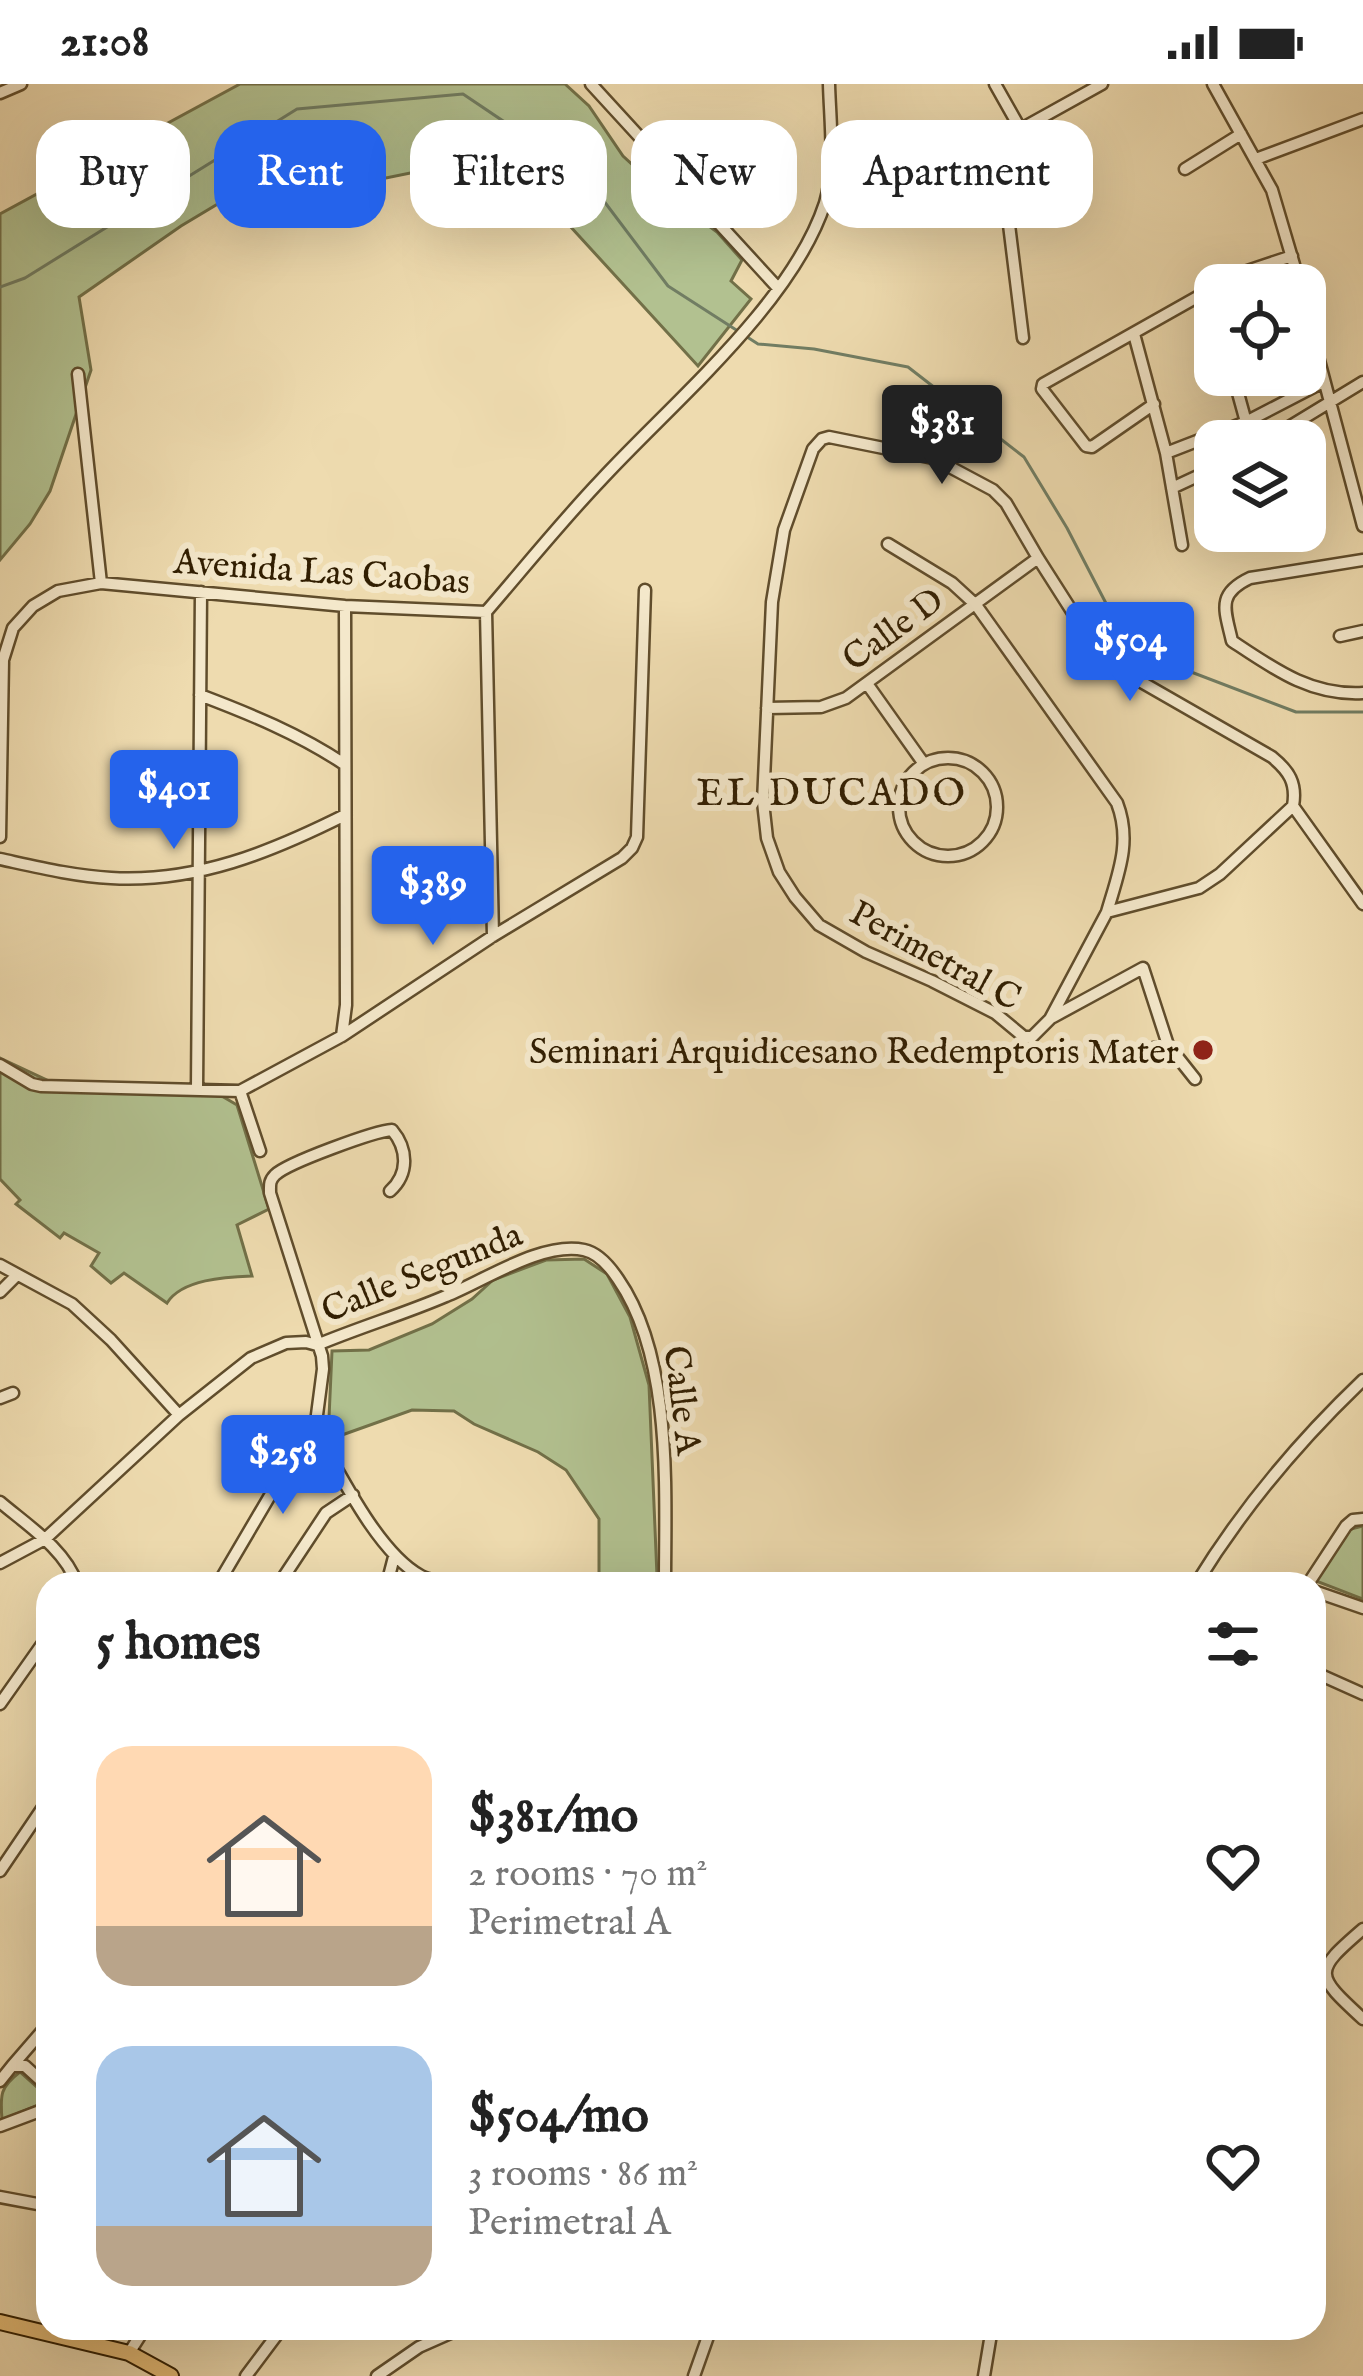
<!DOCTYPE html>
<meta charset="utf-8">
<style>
body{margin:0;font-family:"IM FELL English",serif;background:#f2f2f2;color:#222;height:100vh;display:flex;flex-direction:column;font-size:45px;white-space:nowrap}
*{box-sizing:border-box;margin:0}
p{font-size:39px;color:#767676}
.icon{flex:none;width:66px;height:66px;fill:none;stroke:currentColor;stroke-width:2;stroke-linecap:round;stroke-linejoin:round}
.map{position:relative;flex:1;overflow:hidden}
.drawer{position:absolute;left:36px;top:1488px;width:1290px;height:768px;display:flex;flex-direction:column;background:#fff;border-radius:36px;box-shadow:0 12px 48px #0002}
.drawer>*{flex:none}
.guide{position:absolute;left:36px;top:36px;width:1293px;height:108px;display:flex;gap:24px}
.tools{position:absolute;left:1194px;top:180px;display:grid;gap:24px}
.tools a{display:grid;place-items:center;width:132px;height:132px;border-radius:24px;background:#fff;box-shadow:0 12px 48px #0002;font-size:60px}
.price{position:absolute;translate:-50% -102px;padding:0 27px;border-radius:12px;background:#2563eb;color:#fff;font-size:39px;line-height:78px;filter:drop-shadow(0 3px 6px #0008)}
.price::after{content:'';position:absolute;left:50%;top:72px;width:36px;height:27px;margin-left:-18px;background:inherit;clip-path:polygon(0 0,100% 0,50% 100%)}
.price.on{background:#222;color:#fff}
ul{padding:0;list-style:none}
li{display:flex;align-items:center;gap:36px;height:300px;padding:0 60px}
li span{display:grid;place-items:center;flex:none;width:336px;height:240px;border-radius:36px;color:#555}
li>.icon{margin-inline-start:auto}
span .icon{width:144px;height:144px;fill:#fffc;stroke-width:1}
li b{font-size:51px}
h2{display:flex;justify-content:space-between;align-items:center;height:144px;padding:0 60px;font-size:51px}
.pill{padding:0 42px;border-radius:36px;background:#fff;box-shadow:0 12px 48px #0002;font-size:42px;line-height:108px}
.pill.on{background:#2563eb;color:#fff}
.status{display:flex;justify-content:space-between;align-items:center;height:84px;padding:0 60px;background:#fff;direction:ltr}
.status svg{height:33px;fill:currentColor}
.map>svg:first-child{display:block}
</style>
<div class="status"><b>21:08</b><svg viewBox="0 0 49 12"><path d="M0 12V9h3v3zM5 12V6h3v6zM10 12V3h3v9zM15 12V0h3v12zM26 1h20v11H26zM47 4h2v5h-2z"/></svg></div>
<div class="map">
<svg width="1363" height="2292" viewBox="0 0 1363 2292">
<rect width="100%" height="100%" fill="#eedbaf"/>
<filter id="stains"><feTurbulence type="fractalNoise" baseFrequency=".00167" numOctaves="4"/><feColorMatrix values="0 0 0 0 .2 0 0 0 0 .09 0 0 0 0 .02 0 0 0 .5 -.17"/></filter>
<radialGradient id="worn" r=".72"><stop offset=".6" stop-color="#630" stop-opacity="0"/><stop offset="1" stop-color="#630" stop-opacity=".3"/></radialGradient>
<path fill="#b2c190" stroke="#727048" stroke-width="3" d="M240,0H565L589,22L623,72L660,106L717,148L742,176L731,197L751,215L698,282L504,70L386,94L306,67L181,142L79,213L91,286L50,407L30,440L0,476V130Z
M0,974L62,1003L220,1011L237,1021L269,1125L237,1141L252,1192C226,1193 182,1195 167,1219L124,1189L111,1199L91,1182L99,1169L64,1149L60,1154L16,1120L20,1116L0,1095Z
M584,1175L607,1190L630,1233L649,1301L657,1492L643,1500H599V1435L566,1386L538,1368L474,1340L454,1327L412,1326L328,1356L332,1267L369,1266L432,1240L472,1215L493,1196L546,1176Z
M1363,1442V1515L1316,1497L1347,1446Z
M20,1988L48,2013V2017L2,2036C0,2011 0,2003 20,1988Z"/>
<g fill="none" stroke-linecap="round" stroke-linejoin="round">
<path stroke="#717d63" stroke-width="3" d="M0,203L25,194L297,25L463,10L585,92L668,202L758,260L814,265L908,283L1024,373L1067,444L1125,556L1165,578L1296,628H1363"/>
<defs>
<path id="minor" d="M591,0L778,204
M995,0L1021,46
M1213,0L1272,106L1300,201
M0,9L21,0
M985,67L1002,84L1023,254
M1256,75L1363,35
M1185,85L1241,50
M940,90L1102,0
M1219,201L1247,187L1292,172
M1209,206L1215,227
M1305,224L1363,442
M1134,250L1166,369L1182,461
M78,290L101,499
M1233,291L1246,338
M1154,320L1092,363L1086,362L1042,305L1043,300L1215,203
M829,353L933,374L993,406L1006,419L1038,474L1103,576L1272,673C1289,687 1297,699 1293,722L1220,790L1199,804L1107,828L1050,935L1032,953H1024L995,929L932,897L866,868L819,841L795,813L779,788L767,754L763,718L772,518L784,446L813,365L822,355Z
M1266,357L1363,298
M1166,369L1246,338L1323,298
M1172,404L1215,384
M888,460L952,499L976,521L1117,719C1132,758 1118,790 1107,828
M1363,476L1250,494C1216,510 1225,526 1232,557C1274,585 1311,612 1363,609
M486,528L493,852
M1340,552L1363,547
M868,601L924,680
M200,611C250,630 299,650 344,680
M767,624L821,623L846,614L1038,474
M899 723a49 49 0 1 1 98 0a49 49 0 1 1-98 0Z
M1293,722L1363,820
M0,753L3,576L13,544L33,522L58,507L101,499L345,522L486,528C524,484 561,438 601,396C673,318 792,220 825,119C836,83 830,38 829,0
M0,775C37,783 74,792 111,794C196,799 271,768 345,731
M1053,933L1143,884L1168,961L1195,995
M342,952L346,921L345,522
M1134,968L1168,961
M0,981L32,1000L41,1002L240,1007L342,952L493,852L622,774L632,764L637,753L645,506
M197,1005L201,508
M240,1007L260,1067
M0,1181L72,1220L111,1256L179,1331
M0,1208L17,1191
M0,1314L13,1309
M315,1346L323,1285L322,1272L270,1109C270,1101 269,1097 275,1091C287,1079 375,1047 392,1046C408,1065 409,1090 390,1107
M315,1346C339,1388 378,1469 421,1492C434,1499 453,1498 468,1500
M0,1418C27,1441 65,1465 77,1500
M0,1479L45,1455L179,1331L251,1274L286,1259L306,1258L317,1261C360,1243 404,1230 446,1212C484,1197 542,1157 584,1166C599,1169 610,1183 618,1195C673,1274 665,1407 665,1500
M218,1500L285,1386L315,1346
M279,1500L326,1429L353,1411
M387,1500L394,1473
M400,1500L421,1492
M1196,1500C1242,1425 1299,1357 1363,1296
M1308,1500L1346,1442L1353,1436L1363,1435
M1314,1507L1363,1524
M1314,1588L1363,1610
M0,1620L48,1552
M0,1787L48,1716
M1363,1845C1313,1888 1314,1890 1363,1935
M44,1945L46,2000
M12,1982L44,1945L48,1932
M0,1997L12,1982H25L48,2003
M0,2042L48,2024
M0,2113L48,2122
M129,2269L145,2244
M246,2292L282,2244
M377,2292L419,2263L462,2244
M694,2292L711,2244
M984,2292L992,2244"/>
<path id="major" d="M0,2238L129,2269L171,2292"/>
</defs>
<use href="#minor" stroke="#604d2c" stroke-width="15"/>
<use href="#major" stroke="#311e01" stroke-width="18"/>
<use href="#minor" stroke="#f4e8cb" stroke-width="10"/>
<use href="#major" stroke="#e7be78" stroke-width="14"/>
</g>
<circle fill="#8f2418" stroke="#f4e8cb" stroke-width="4.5" cx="1203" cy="966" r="12"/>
<g text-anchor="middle" stroke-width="12" stroke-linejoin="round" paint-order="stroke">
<g font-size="36" fill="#311e01" stroke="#f4e8cb">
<text transform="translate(322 486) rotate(4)" y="13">Avenida Las Caobas</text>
<text transform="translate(892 544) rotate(-36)" y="13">Calle D</text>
<text transform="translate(936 870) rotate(29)" y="13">Perimetral C</text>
<text transform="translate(421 1187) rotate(-22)" y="13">Calle Segunda</text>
<text transform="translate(684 1316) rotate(83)" y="13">Calle A</text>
</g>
<g font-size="36" fill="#311e01" stroke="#f4e8cb" text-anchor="end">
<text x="1179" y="979">Seminari Arquidicesano Redemptoris Mater</text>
</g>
<g font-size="39" letter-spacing="3" fill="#311e01" stroke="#f4e8cb">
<text x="832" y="721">EL DUCADO</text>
</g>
</g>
<rect width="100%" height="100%" filter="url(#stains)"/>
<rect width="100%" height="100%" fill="url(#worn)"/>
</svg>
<div class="tools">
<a><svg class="icon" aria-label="locate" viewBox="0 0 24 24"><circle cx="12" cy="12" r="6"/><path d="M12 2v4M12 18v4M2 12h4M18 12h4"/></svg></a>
<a><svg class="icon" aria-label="layers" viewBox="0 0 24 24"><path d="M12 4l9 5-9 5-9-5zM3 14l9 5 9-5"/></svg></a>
</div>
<b class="price on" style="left:942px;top:403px">$381</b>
<b class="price" style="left:1130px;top:620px">$504</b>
<b class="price" style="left:174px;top:768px">$401</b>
<b class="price" style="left:433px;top:864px">$389</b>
<b class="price" style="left:283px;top:1433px">$258</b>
<div class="guide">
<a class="pill">Buy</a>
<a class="pill on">Rent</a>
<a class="pill">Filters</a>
<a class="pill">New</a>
<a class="pill">Apartment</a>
</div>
<section class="drawer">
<h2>5 homes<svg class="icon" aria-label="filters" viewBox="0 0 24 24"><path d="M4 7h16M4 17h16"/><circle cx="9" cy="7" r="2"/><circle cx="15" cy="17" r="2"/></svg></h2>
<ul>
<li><span style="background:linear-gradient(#ffd9b3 75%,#b9a48a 0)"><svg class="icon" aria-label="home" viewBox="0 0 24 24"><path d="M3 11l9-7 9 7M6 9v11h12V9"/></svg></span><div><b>$381/mo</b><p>2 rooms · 70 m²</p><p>Perimetral A</p></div><svg class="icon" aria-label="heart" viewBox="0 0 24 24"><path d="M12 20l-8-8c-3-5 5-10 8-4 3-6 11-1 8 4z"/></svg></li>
<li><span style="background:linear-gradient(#a9c7e8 75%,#b9a48a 0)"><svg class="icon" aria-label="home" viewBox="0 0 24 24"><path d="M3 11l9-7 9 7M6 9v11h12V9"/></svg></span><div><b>$504/mo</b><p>3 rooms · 86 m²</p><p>Perimetral A</p></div><svg class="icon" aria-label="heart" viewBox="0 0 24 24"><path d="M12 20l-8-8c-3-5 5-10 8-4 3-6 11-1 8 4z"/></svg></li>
</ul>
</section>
</div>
